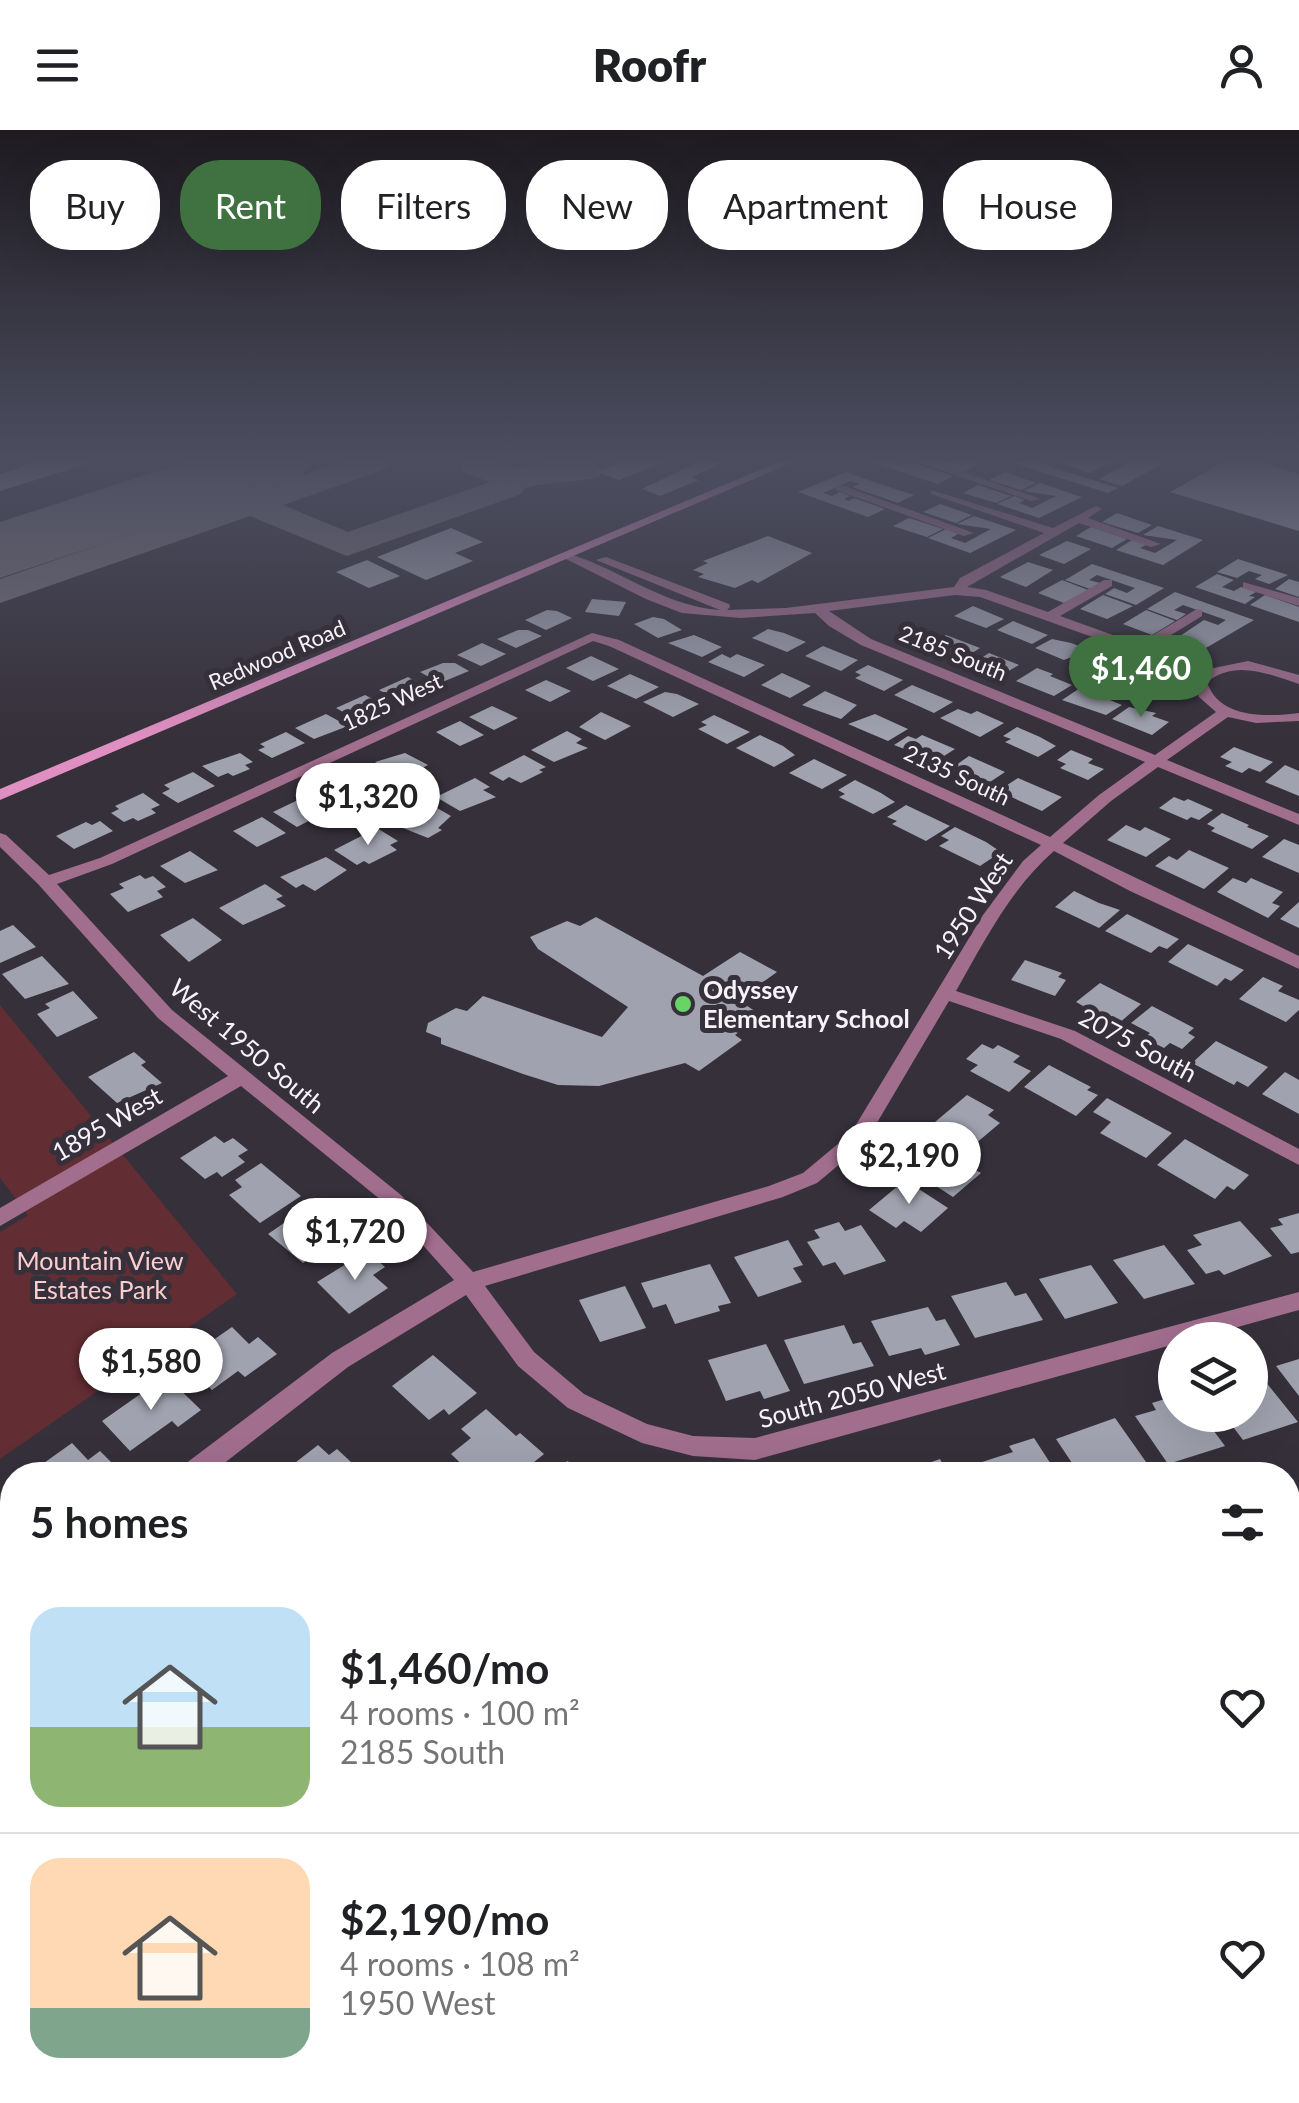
<!DOCTYPE html>
<meta charset="utf-8">
<style>
body{margin:0;font-family:Lato,sans-serif;background:#f2f2f2;color:#202124;height:100vh;display:flex;flex-direction:column;font-size:38px;white-space:nowrap}
*{box-sizing:border-box;margin:0}
p{font-size:32px;color:#757577}
.icon{flex:none;width:55px;height:55px;fill:none;stroke:currentColor;stroke-width:2;stroke-linecap:round;stroke-linejoin:round}
.map{position:relative;flex:1;overflow:hidden}
.side{position:absolute;left:0px;top:1332px;width:1300px;height:642px;display:flex;flex-direction:column;background:#fff;border-radius:40px 40px 0 0;box-shadow:0 10px 40px #0002}
.side>*{flex:none}
.hud{position:absolute;left:30px;top:30px;width:1240px;height:90px;display:flex;gap:20px}
.buttons{position:absolute;left:1158px;top:1192px;display:grid;gap:20px}
.buttons a{display:grid;place-items:center;width:110px;height:110px;border-radius:50%;background:#fff;box-shadow:0 10px 40px #0002;font-size:50px}
.price{position:absolute;translate:-50% -85px;padding:0 22px;border-radius:35px;background:#fff;color:#222;font-size:32px;line-height:65px;filter:drop-shadow(0 2px 5px #0008)}
.price::after{content:'';position:absolute;left:50%;top:60px;width:30px;height:22px;margin-left:-15px;background:inherit;clip-path:polygon(0 0,100% 0,50% 100%)}
.price.active{background:#407241;color:#fff}
ul{padding:0;list-style:none}
li{display:flex;align-items:center;gap:30px;height:250px;padding:0 30px}
li+li{border-top:2px solid #e0e0e0}
li span{display:grid;place-items:center;flex:none;width:280px;height:200px;border-radius:30px;color:#555}
li>.icon{margin-inline-start:auto}
span .icon{width:120px;height:120px;fill:#fffc;stroke-width:1}
li b{font-size:42px}
h2{display:flex;justify-content:space-between;align-items:center;height:120px;padding:0 30px;font-size:42px}
.chip{padding:0 35px;border-radius:40px;background:#fff;box-shadow:0 10px 40px #0002;font-size:35px;line-height:90px}
.chip.active{background:#407241;color:#fff}
header{display:flex;justify-content:space-between;align-items:center;height:130px;padding:0 30px;background:#fff;font-size:45px;font-weight:800}
.map>svg:first-child{display:block}
</style>
<header><svg class="icon" aria-label="menu" viewBox="0 0 24 24"><path d="M4 6h16M4 12h16M4 18h16"/></svg>Roofr<svg class="icon" aria-label="person" viewBox="0 0 24 24"><circle cx="12" cy="8" r="4"/><path d="M4 21q1-7 8-7t8 7"/></svg></header>
<div class="map">
<svg width="1299" height="1973" viewBox="0 0 1299 1973">
<rect width="100%" height="100%" fill="#36303a"/>
<path fill="#622d33" d="M0,875L237,1164L0,1329V1102L28,1085L0,1048Z"/>
<g fill="none" stroke-linecap="round" stroke-linejoin="round">
<path fill="#746f78" fill-rule="evenodd" d="M343,331H392L388,338L283,375L348,402L490,352L464,343L460,336L463,331H495L518,339L550,331H592L603,340L599,347C575,353 550,351 525,358L521,364L347,426L250,386L0,473V449L230,370L235,364L258,361Z"/>
<path fill="#746f78" fill-rule="evenodd" d="M189,331H312L300,348L0,448V392Z"/>
</g>
<path fill="#a0a2af" d="M41,331H92V332L0,361V344Z
M624,331H664V332L619,350L597,342Z
M700,331L725,332L692,347L699,350L660,366L642,359Z
M891,331L902,335L909,332L953,346L938,354L871,332Z
M970,331L979,334L964,342L934,332Z
M1032,331L1118,358L1108,363L1010,332Z
M1057,331H1113L1090,343Z
M1132,331H1167L1122,356L1099,349Z
M1225,331H1256L1299,344V401L1170,362Z
M846,342L883,355L914,365L898,373L852,357L860,354L850,351L823,363L832,366L840,362L850,366L844,369L849,371L854,368L885,379L868,387L798,362Z
M1005,342L1036,353L1021,360L989,350Z
M1040,353L1082,367L1039,388L997,374L1014,366L1025,370L1019,373L1032,378L1056,366L1024,361Z
M978,355L1011,366L996,373L963,363Z
M940,374L972,385L956,393L923,382Z
M1117,383L1152,395L1138,403L1102,392Z
M974,386L1016,400L970,423L928,408L946,399L958,404L951,408L965,413L991,399L957,394Z
M909,388L943,399L927,407L893,396Z
M1158,396L1203,410L1163,435L1116,420L1132,410L1146,415L1140,418L1155,423L1177,410L1143,405Z
M1091,397L1127,409L1112,418L1076,406Z
M451,398L483,412L455,423L473,431L426,450L377,427Z
M768,406L812,423L758,453L752,450L735,458L698,447L704,444L693,440L708,433L703,431Z
M1067,411L1091,419L1064,434L1039,425Z
M1238,429L1288,445L1269,454L1255,449L1262,445L1249,441L1237,448L1217,442Z
M367,430L400,446L369,458L336,442Z
M1028,432L1053,440L1026,457L1000,447Z
M1092,434L1164,458L1136,475L1105,464L1114,458L1127,463L1135,458L1097,445L1089,450L1100,453L1090,459L1065,450Z
M1217,444L1234,450L1222,457L1234,461L1241,457L1256,462L1249,466L1255,467L1245,474L1195,457Z
M1289,449L1299,452V467L1275,459Z
M1062,450L1088,460L1064,473L1038,463Z
M1175,462L1254,490L1199,522L1171,512L1204,490L1218,495L1226,490L1183,475L1174,480L1186,484L1177,490L1147,479Z
M1103,465L1133,476L1107,489L1080,479Z
M1265,465L1299,477V492L1250,475Z
M592,469L626,472L619,486L585,482Z
M973,476L1004,489L986,498L954,486Z
M547,480L557,481L572,488L546,500L525,490Z
M1146,480L1175,491L1152,505L1123,494Z
M653,487L664,489L682,500L658,508L634,494Z
M1013,491L1048,505L1032,514L997,500Z
M768,499L784,503L806,512L787,522L752,508Z
M518,500H528L542,506L516,518L497,509Z
M694,505L722,517L702,527L668,513Z
M946,505L980,518L964,528L927,517Z
M1052,509L1071,513L1090,520L1064,530L1035,518Z
M482,513L506,524L481,536L457,525Z
M823,516L858,530L841,541L805,526Z
M989,523L1019,535L1002,545L972,534Z
M722,524L730,528L737,524L765,535L744,547L708,532Z
M591,526L619,539L593,551L566,538Z
M1099,526L1112,531L1117,529L1131,534L1110,548L1082,537Z
M443,533H455L469,541L440,553L420,542Z
M868,535L903,550L884,561L855,548L861,545L855,542Z
M1037,538L1053,544L1050,546L1072,555L1054,566L1016,551Z
M782,543L811,556L790,568L761,555Z
M1140,543L1161,551L1156,554L1171,559L1157,568L1129,557L1135,554L1127,551Z
M630,544L659,557L636,569L607,556Z
M408,547L429,559L398,570L379,560Z
M546,550L571,561L550,572L525,560Z
M912,555L953,572L934,583L894,565Z
M1080,558L1122,575L1106,585L1062,570Z
M825,561L857,575L841,589L802,575Z
M665,562L677,564L699,574L673,587L643,572Z
M365,565L388,577L359,591L336,578Z
M492,576L518,588L494,600L469,587Z
M1129,577L1156,583L1152,586L1169,592L1152,605L1112,589Z
M958,579L971,584L977,581L1004,593L980,607L940,588Z
M601,582L631,596L605,610L579,597Z
M326,584L348,596L314,609L295,598Z
M875,584L908,599L888,611L848,594Z
M714,585L750,602L727,614L698,599L707,595L701,592Z
M460,591L484,605L460,616L436,602Z
M1017,597L1040,607L1056,616L1038,627L1005,612L1011,609L1003,606Z
M567,601L582,609L576,613L588,618L554,632L531,620Z
M286,602L305,613L272,628L258,620L265,617L260,614Z
M760,605L783,616L795,625L774,637L736,618Z
M922,605L955,619L936,631L894,615L908,606L916,609Z
M1234,617L1273,632L1260,642L1249,638L1242,643L1225,636L1232,632L1220,627Z
M1071,620L1093,629L1088,633L1104,639L1088,650L1060,638L1066,634L1057,630Z
M240,623L253,632L245,635L250,639L233,646L228,643L218,647L202,636Z
M405,623L428,635L403,648L375,632Z
M524,625L546,637L539,640L543,642L521,653L509,647L503,651L489,643Z
M969,626L1005,642L984,656L949,640Z
M814,629L847,645L822,659L789,643Z
M1285,635L1299,641V666L1265,652Z
M365,637L391,652L364,665L338,650Z
M193,642L215,656L178,673L162,663L170,659L164,655Z
M475,648L490,657L483,660L496,667L460,681L436,667Z
M1018,648L1062,667L1042,681L998,661Z
M855,650L881,663L895,672L873,684L839,667L845,664L838,660Z
M143,663L160,675L151,679L156,683L138,691L133,688L124,692L111,683L119,679L115,676Z
M1174,667L1184,671L1188,669L1213,680L1199,690L1191,687L1187,690L1159,678Z
M300,669L324,683L297,697L273,682Z
M430,674L451,686L438,698L442,700L428,708L388,692Z
M906,675L950,696L926,711L892,694L897,691L887,687Z
M1222,683L1249,695L1247,697L1269,706L1252,719L1211,701L1215,698L1207,694Z
M262,687L286,703L257,717L233,701Z
M100,691L113,701L74,719L56,706L86,692L92,695Z
M1126,695L1140,701L1145,697L1171,709L1146,727L1107,710Z
M955,697L986,712L1001,722L980,736L939,716L949,710L941,706Z
M377,698L398,711L390,715L397,720L369,734L364,731L357,735L334,720Z
M1284,709L1299,715V743L1262,727Z
M1189,720L1229,738L1204,759L1155,736L1169,726L1177,730Z
M190,721L218,740L185,753L160,736Z
M326,727L347,740L315,761L303,754L296,758L280,747Z
M140,745L145,749L153,746L166,757L157,761L163,767L128,782L110,764L124,758L119,754Z
M1233,748L1246,753L1251,748L1283,762L1272,773L1280,776L1268,788L1217,762Z
M265,754L283,766L276,769L286,776L243,795L219,778Z
M1074,761L1099,773L1120,780L1099,798L1055,777Z
M1299,772V798L1280,789Z
M1127,784L1179,809L1167,819L1159,816L1151,823L1105,801Z
M596,787L703,846L740,822L777,842L738,870L761,885L735,905L742,910L699,941L685,933L599,956L558,955L523,944L441,914V908L426,902L428,893L456,878L467,881L483,866L602,907L628,877L538,819L530,807L567,791L580,796Z
M193,788L222,810L189,832L160,805Z
M13,795L36,817L0,833V801Z
M1188,814L1244,840L1231,851L1225,848L1217,856L1168,832Z
M42,826L69,854L25,869L2,844Z
M1025,830L1062,843L1058,847L1066,850L1055,866L1011,850Z
M1263,847L1283,856L1278,861L1299,870V880L1286,892L1239,869Z
M1100,853L1141,874L1117,895L1076,872Z
M73,861L98,888L57,907L37,884L50,878L45,874Z
M1152,876L1194,898L1188,903L1195,907L1182,919L1170,913L1164,918L1144,908L1150,903L1131,893Z
M1216,911L1268,937L1248,957L1237,951L1234,955L1192,933Z
M982,914L993,919L998,915L1020,926L1013,932L1031,941L1009,962L970,941L978,935L966,929Z
M134,922L146,932L141,935L162,953L117,973L88,947Z
M1049,935L1091,957L1087,960L1098,965L1076,986L1024,957Z
M1285,942L1299,950V984L1262,964Z
M967,965L994,980L988,985L1000,993L974,1015L935,992Z
M1107,968L1172,1003L1146,1028L1100,1003L1111,992L1093,982Z
M215,1006L224,1013L233,1008L248,1020L238,1026L245,1032L222,1047L217,1042L205,1049L180,1028Z
M1185,1009L1249,1045L1234,1060L1227,1056L1215,1069L1157,1035Z
M947,1012L973,1028L965,1034L981,1043L953,1067L911,1040L921,1032L914,1027L932,1013L940,1018Z
M261,1033L301,1066L260,1093L229,1065L242,1057L235,1050Z
M905,1050L948,1078L921,1102L904,1091L896,1098L869,1080Z
M303,1080L317,1091L326,1085L343,1099L333,1106L342,1114L320,1129L315,1125L303,1133L268,1104Z
M1299,1083V1122L1291,1124L1270,1098L1283,1095L1278,1089Z
M1240,1091L1272,1126L1224,1145L1219,1140L1206,1144L1187,1120L1202,1115L1193,1105Z
M839,1092L845,1101L861,1095L886,1131L844,1145L835,1132L823,1136L807,1112L820,1108L814,1100Z
M788,1110L803,1135L793,1138L802,1152L758,1167L734,1127Z
M1164,1115L1195,1154L1144,1169L1113,1130Z
M367,1121L385,1137L373,1145L388,1158L349,1184L317,1152Z
M710,1134L731,1173L718,1176L720,1181L675,1194L666,1174L653,1178L641,1153Z
M1091,1135L1118,1173L1065,1189L1039,1149Z
M1006,1152L1015,1166L1026,1163L1043,1190L975,1208L951,1166Z
M625,1156L646,1198L600,1212L579,1170Z
M928,1177L936,1191L945,1189L960,1215L925,1225L921,1218L889,1226L871,1191Z
M844,1195L853,1214L861,1212L874,1236L804,1254L784,1210Z
M232,1197L249,1214L258,1207L277,1224L245,1247L238,1241L212,1260L183,1231Z
M766,1214L790,1261L764,1269L760,1261L726,1271L708,1230Z
M433,1225L477,1263L449,1285L444,1279L429,1290L392,1256Z
M1299,1229V1266L1276,1236Z
M1257,1241L1298,1292L1243,1310L1224,1285H1250V1243Z
M166,1246L201,1280L178,1297L172,1291L130,1321L102,1291Z
M1175,1266V1285H1202L1225,1316L1168,1334L1135,1286L1156,1280L1152,1273Z
M486,1279L516,1306L520,1303L544,1324L518,1345H473L451,1324L471,1308L461,1299Z
M1115,1288L1151,1339L1134,1345H1080L1056,1309Z
M1034,1308L1058,1345H987L979,1333L1013,1322L1009,1316Z
M72,1313L88,1330L100,1321L118,1339L110,1345H27Z
M318,1315L329,1325L337,1319L365,1345H292L287,1339Z
M940,1329L947,1342L960,1337L964,1345H895Z
M567,1331L588,1341L585,1345H558Z
M1299,1399V1433L1288,1418V1403Z
M1299,1647V1736L1288,1741V1652Z
M10,1806L12,1888L0,1893V1810Z
M436,1962H500L503,1973H415Z
M522,1962H642L646,1973H525Z
M924,1962H998L1004,1973H907Z
M1246,1962H1289L1299,1973H1240Z"/>
<g fill="none" stroke-linecap="round" stroke-linejoin="round">
<path fill="#a16e8e" fill-rule="evenodd" d="M914,331H931L1041,369L1031,371Z
M836,356H844L974,403L964,406L836,360Z
M931,360L1053,398L1096,376L1102,379L1088,388L1161,414L1151,417L1079,393L967,457L986,460L1048,482L1104,450H1112V456L1060,486L1138,514L1197,479L1202,480V486L1150,518L1209,539L1248,531L1299,545V554C1268,544 1236,529 1207,552C1219,589 1267,587 1299,583V591L1256,593L1228,587L1167,630L1299,684V695L1158,637L1111,671L1063,713L1299,826V839L1130,761L1054,721C1011,758 984,812 956,861L1075,901L1299,1019V1035L1061,909L949,871L865,1013L817,1053L783,1067L485,1156L534,1222L584,1264L647,1294L693,1306L755,1308L1299,1162V1180L1191,1210H1175V1214L755,1330L693,1326L642,1313L568,1278L518,1236L466,1165L348,1237L209,1345H178L181,1337L332,1223L454,1150L387,1075L241,956L0,1096V1078L228,946L158,888L38,754L0,717V703L6,705L49,745L100,728L592,503L619,510L1050,707L1099,665L1145,632L861,515L829,496L815,483L741,488L682,483L646,469L564,428L570,424C623,441 664,476 720,480L596,430L606,427L729,474L730,477L727,480L786,478L954,457L960,448L1044,403L931,364ZM955,465L980,467L1199,545L1193,551L1199,567L1216,582L1155,625L871,509L829,481ZM593,511L609,516L1041,715L1023,731L983,785L851,1003L803,1043L769,1056L473,1142L401,1065L172,880L57,754L112,734Z
M1243,452L1299,468V476L1243,458Z
M12,1468V1497L0,1504V1474Z
M1299,1530V1556L1288,1560V1534Z
M1288,1838L1299,1843V1879L1288,1874Z
M46,1962H106L101,1973H42Z
M752,1962H789L793,1973H757Z"/>
<path fill="#df8fc1" fill-rule="evenodd" d="M781,331H796L0,670V659Z"/>
</g>
<linearGradient id="sky" x2="0" y2="1"><stop stop-color="#1e1a20"/><stop offset="0.54" stop-color="#4c4e60"/><stop offset="1" stop-color="#4c4e60" stop-opacity="0"/></linearGradient>
<rect width="1299" height="608" fill="url(#sky)"/>
<circle fill="#67d465" stroke="#36303a" stroke-width="4" cx="683" cy="874" r="10"/>
<g text-anchor="middle" stroke-width="10" stroke-linejoin="round" paint-order="stroke">
<g font-size="22" fill="#f6f3f9" stroke="#36303a">
<text transform="translate(953 523) rotate(22)" y="8">2185 South</text>
<text transform="translate(277 525) rotate(-23)" y="8">Redwood Road</text>
<text transform="translate(392 572) rotate(-25)" y="8">1825 West</text>
<text transform="translate(957 645) rotate(25)" y="8">2135 South</text>
</g>
<g font-size="25" fill="#f6f3f9" stroke="#36303a">
<text transform="translate(973 776) rotate(-57)" y="9">1950 West</text>
<text transform="translate(1138 915) rotate(28)" y="9">2075 South</text>
<text transform="translate(247 916) rotate(40)" y="9">West 1950 South</text>
<text transform="translate(107 994) rotate(-30)" y="9">1895 West</text>
<text transform="translate(852 1265) rotate(-15)" y="9">South 2050 West</text>
</g>
<g font-size="25" font-weight="bold" fill="#f6f3f9" stroke="#36303a" text-anchor="start">
<text x="703" y="869">Odyssey<tspan x="703" dy="29">Elementary School</tspan></text>
</g>
<g font-size="25" fill="#fecdcf" stroke="#36303a">
<text x="100" y="1140">Mountain View<tspan x="100" dy="29">Estates Park</tspan></text>
</g>
</g>
</svg>
<div class="buttons">
<a><svg class="icon" aria-label="layers" viewBox="0 0 24 24"><path d="M12 4l9 5-9 5-9-5zM3 14l9 5 9-5"/></svg></a>
</div>
<b class="price active" style="left:1141px;top:590px">$1,460</b>
<b class="price" style="left:368px;top:718px">$1,320</b>
<b class="price" style="left:909px;top:1077px">$2,190</b>
<b class="price" style="left:355px;top:1153px">$1,720</b>
<b class="price" style="left:151px;top:1283px">$1,580</b>
<div class="hud">
<a class="chip">Buy</a>
<a class="chip active">Rent</a>
<a class="chip">Filters</a>
<a class="chip">New</a>
<a class="chip">Apartment</a>
<a class="chip">House</a>
</div>
<section class="side">
<h2>5 homes<svg class="icon" aria-label="filters" viewBox="0 0 24 24"><path d="M4 7h16M4 17h16"/><circle cx="9" cy="7" r="2"/><circle cx="15" cy="17" r="2"/></svg></h2>
<ul>
<li><span style="background:linear-gradient(#bfe0f5 60%,#8fb573 0)"><svg class="icon" aria-label="home" viewBox="0 0 24 24"><path d="M3 11l9-7 9 7M6 9v11h12V9"/></svg></span><div><b>$1,460/mo</b><p>4 rooms · 100 m²</p><p>2185 South</p></div><svg class="icon" aria-label="heart" viewBox="0 0 24 24"><path d="M12 20l-8-8c-3-5 5-10 8-4 3-6 11-1 8 4z"/></svg></li>
<li><span style="background:linear-gradient(#ffd9b3 75%,#7fa58c 0)"><svg class="icon" aria-label="home" viewBox="0 0 24 24"><path d="M3 11l9-7 9 7M6 9v11h12V9"/></svg></span><div><b>$2,190/mo</b><p>4 rooms · 108 m²</p><p>1950 West</p></div><svg class="icon" aria-label="heart" viewBox="0 0 24 24"><path d="M12 20l-8-8c-3-5 5-10 8-4 3-6 11-1 8 4z"/></svg></li>
</ul>
</section>
</div>
